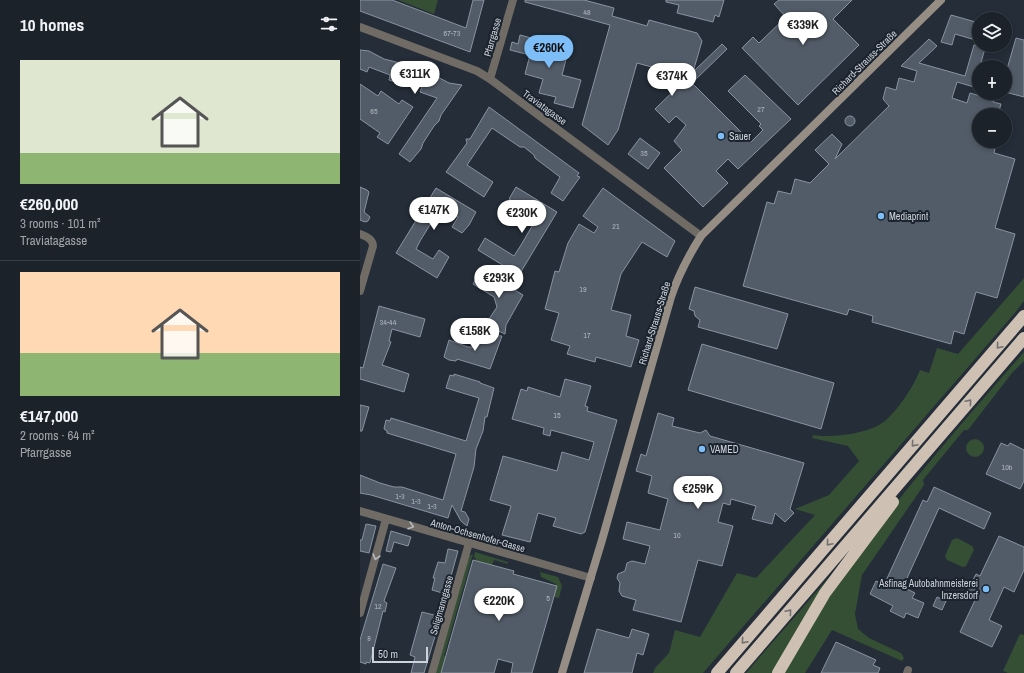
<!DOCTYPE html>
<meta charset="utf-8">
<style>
body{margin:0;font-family:"Archivo Narrow",sans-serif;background:#242a32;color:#f1f3f6;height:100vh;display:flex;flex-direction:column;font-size:15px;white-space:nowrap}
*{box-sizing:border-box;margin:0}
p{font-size:13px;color:#a0a4a8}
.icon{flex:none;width:22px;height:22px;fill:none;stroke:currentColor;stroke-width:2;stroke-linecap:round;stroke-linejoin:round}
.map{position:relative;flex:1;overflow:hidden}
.sheet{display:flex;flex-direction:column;background:#1b222a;width:360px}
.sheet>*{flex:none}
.tools{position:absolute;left:612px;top:12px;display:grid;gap:8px}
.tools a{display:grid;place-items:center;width:40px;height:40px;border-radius:50%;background:#1b222a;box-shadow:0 2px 6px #0003,0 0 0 1px #393f47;font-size:20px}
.scale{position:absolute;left:12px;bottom:10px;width:56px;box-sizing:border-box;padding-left:4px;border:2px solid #cdd3da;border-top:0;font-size:11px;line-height:14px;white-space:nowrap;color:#cdd3da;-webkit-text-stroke:3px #1b232e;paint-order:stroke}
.price{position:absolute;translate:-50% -34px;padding:0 9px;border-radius:14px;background:#fff;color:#222;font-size:13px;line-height:26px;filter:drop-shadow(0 1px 2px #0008)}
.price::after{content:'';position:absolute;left:50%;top:24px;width:12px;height:9px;margin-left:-6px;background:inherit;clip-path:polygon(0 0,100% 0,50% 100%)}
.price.active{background:#7dbef9;color:#111}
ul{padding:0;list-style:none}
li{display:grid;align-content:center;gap:8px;height:212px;padding:0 20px}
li+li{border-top:1px solid #393f47}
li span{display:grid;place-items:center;height:124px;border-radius:0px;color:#555}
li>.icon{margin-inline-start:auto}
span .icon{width:72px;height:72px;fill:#fffc;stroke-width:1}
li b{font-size:17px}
h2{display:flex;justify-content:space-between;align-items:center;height:48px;padding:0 20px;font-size:17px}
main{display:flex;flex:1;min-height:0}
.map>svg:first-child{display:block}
</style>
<main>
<section class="sheet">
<h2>10 homes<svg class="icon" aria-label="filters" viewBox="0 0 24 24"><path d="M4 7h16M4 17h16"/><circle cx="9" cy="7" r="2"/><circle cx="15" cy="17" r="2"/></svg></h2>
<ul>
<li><span style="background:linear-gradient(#dfe7d0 75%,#8fb573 0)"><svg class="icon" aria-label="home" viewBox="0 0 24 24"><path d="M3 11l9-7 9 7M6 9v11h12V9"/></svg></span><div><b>€260,000</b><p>3 rooms · 101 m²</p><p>Traviatagasse</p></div></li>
<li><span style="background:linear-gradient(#ffd9b3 65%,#8fb573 0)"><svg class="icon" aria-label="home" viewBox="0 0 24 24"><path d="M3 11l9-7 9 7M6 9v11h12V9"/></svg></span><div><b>€147,000</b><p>2 rooms · 64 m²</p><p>Pfarrgasse</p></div></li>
</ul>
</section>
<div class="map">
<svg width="664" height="673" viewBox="0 0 664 673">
<rect width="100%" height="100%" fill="#242d38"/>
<path fill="#354f34" d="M38,0H78L74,14Z
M664,278V301L654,314L343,673H293L295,668L309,653L315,630L340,637L377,573L396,578L455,515L435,509L469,495L499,461L488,446L452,438L453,435C472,438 509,434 525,421C538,410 554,386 560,370L569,373L577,348L598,354Z
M664,352V361L652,373L608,430H604L563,480L564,485L502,575L495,614L498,629L509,638L541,653L544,658L542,661L472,630L445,673H422C453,622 484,572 520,524C565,465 615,408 664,352Z
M606 448a9 9 0 1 1 18 0a9 9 0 1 1-18 0Z
M597,538L612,546L614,550L606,566L603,567L587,560L585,556L592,540Z
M115,552L148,562V564L134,560L132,565L117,561L114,557Z
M113,554L84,656L86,657L81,673H76L109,556Z
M180,572L198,577L202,586L199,598L194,597L196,584L181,577Z
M470,576L412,673H386Z
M660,634L664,635V673H648L643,671Z"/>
<path fill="#525c68" stroke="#8993a1" d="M0,0H32L106,28L113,0H124L110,52L0,11Z
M165,0H224L254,8L252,16L287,26L289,20L337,33L342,41L333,72L362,44L367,49L332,83L391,142L403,130L399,126L401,124L368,91L385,75L431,119L378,169L368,159L356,171L368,183L343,207L304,168L322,150L314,141L326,125L316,116L309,123L295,109L328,77L277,63L258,130L248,145L222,125L250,25L165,2Z
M306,0H364L359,17L355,15L353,22L317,13L319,5L306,2Z
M419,0H492L473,19L499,45L438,105L382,48L393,37L399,43L426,17L414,4Z
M591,15L619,23V41L595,34L592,45L581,42Z
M160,35L209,48L202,75L221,80L213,108L194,103L196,97L179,93L183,79L165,74L170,55L150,50L152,42L158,44Z
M656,38L664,40V97L645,92V76Z
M569,39L577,46L559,63L605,76L614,45H626L614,87L597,82L592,98L607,103L610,93L634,100L633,102L641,104L638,115H619V141H630L629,147L635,149L634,153L655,159L635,228L655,234L637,298L616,292L604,334L594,331L591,344L512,322L513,316L489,309L487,315L383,286L407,202L414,204L418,191L431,194L435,179L450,183L469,164L455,150L472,134L482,144L475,159L529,106L523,99L526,87L536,90L539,78L554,82L557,71L541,66Z
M0,50L9,51L24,59L40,63L47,67L72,74L89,83L102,85L81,115L79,121L74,126L63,143L61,149L50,162L39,154L77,98L60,92L62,87L40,79L38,83L29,80L30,75L9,67L7,72L0,69Z
M0,84L18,96L21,91L39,104L42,100L53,107L28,144L17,137L20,133L0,119Z
M129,107L219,173L217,176L220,177L203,201L191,193L200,177L175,158L174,155L164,147H160L132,128L107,165L133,182L124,197L86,172L107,143L106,139H110Z
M485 121a5 5 0 1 1 10 0a5 5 0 1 1-10 0Z
M280,138L300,153L288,169L268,154Z
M0,187L7,190L9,192L4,212L10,217L8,221L5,222L0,220Z
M156,187L197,212L159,275L118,250L125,238L154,256L161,245L178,216L149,199Z
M76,188L116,212L109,225L102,233L92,227L98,217L81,207L60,241L56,249L73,259L79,250L89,257L77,278L36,253Z
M243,188L315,241L307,257L282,242L261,274L251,310L271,315L266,336L279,340L271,367L236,357L235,362L207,354L210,346L191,340L199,313L185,309L195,271L199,272L208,243L219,224L234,233L238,227L223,216Z
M122,268L128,270L134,275L133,277L163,295L146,325L145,334L125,325L137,307L134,297L113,284Z
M335,287L428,314L417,349L338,327L340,320L335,316L334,311L329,309Z
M19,306L65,319L60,337L32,329L29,341L31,342L22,365L49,374L44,392L0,379V367L3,368Z
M124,335L142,336L130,369L97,359L96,361L89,360L84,357L89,340L108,347H113L121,342Z
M342,344L474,383L461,429L328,390Z
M94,374L120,382V383L134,388L127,417H125L123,431L116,449L114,467L101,511L105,512L109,519L107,526L101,521L92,505L88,518L11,495L0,493V475L20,483L34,487H42L83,500L96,454L27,433V431L24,429L26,420L30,421L31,418L106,441L119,398L86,388L90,375L94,376Z
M205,379L231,386L225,406L228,407L227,411L257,420L225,532L221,534L193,526L196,518L178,513L170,542L142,535L151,506L130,500L143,456L197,471L202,452L229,460L234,442L191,430L190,436L183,434L184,428L152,419L161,389L167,391L168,387L200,397Z
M0,405L9,407L2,431H0Z
M298,413L314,418L312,426L340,433L346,430L350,436L444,463L430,509L434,513L425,522L415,513L412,524L392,519L396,506L371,499L370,505L363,503L358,522L373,526L362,566L338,560L321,622L273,610L276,600L262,596L259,591L260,583L257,578L258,574L265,571L267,563L272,561L285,564L290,546L263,539L267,522L300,530L308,499L288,493L292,476L276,471L281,454L286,456Z
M641,443L648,446L650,443L664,450V481L660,489L626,474Z
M574,487L631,513L624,529L579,508L543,587L555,593L552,598L564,603L558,618L546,613L544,618L530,611L533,606L510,594L516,581L524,585L563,500L567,502Z
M6,524L16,526L9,553L0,551V540H2Z
M31,531L51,537L48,546L34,542L31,552L26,551Z
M639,536L664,547V570L654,592L644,587L629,620L642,626L632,647L600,632L616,598L606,594L616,574L620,576Z
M88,549L98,551L86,594L72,590L75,578H73L78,562L85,563Z
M113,560L154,571L153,574L197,586L172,673H151L153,663L138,659L134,673H81Z
M23,564L36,568L24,601L27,603L25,612L23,611L10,663L6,662V664L0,662V640Z
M577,597L586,601L582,610L573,606Z
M62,612L78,616L74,632L76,633L64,673H51L55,657L50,655Z
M237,629L269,638L272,629L289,634L283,655L277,653L272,673H224Z
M476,642L516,660L513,665L520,668L518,673H461Z"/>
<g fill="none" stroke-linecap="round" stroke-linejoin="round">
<path stroke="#706b65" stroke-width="8" d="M0,27L117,71L130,79L341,236
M130,79L153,0
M0,234C6,236 13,239 13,246L0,291
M0,511L231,578
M0,613L26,519
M72,673L109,543
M547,673L548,670"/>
<path stroke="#968e85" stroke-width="8" d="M202,673L242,540L311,297C318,276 329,255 341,236L581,0"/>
<path stroke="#cec1b4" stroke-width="12" d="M357,673L664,316
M376,673L664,338
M418,673L465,593L533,502"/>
</g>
<defs><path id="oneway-chevron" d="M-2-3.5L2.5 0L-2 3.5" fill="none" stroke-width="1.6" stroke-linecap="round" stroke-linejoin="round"/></defs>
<g stroke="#747271">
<use href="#oneway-chevron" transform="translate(639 346) rotate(131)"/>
<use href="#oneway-chevron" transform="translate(609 402) rotate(-49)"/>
<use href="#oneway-chevron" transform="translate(554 444) rotate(131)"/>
<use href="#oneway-chevron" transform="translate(469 543) rotate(131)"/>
<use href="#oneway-chevron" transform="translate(429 612) rotate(-49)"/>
<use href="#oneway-chevron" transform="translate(384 641) rotate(131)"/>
</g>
<g stroke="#b6b9bd">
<use href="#oneway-chevron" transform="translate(51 526) rotate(16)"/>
<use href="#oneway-chevron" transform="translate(16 557) rotate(106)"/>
</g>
<g fill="#7dbef9" stroke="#1b232e" stroke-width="1.5">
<circle cx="361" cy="136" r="4"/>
<circle cx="521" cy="216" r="4"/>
<circle cx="342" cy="449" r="4"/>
<circle cx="626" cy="589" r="4"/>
</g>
<g text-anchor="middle" stroke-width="4" stroke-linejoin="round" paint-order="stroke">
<g font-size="8" fill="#aeb5be">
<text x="227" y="15">48</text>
<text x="92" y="36">67-73</text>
<text x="401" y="112">27</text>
<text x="14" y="114">65</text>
<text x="284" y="156">35</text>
<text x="256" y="229">21</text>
<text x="223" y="292">19</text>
<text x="28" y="325">34-44</text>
<text x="227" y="338">17</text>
<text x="197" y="418">15</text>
<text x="647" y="470">10b</text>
<text x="40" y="499">1-3</text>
<text x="56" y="504">1-3</text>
<text x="72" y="509">1-3</text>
<text x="317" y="538">10</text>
<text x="188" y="601">5</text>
<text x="18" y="609">12</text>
<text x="9" y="641">8</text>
</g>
<g font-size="10" fill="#cdd3da" stroke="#1b232e">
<text transform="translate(132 37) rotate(-74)" y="4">Pfarrgasse</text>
<text transform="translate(504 62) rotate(-45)" y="4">Richard-Strauss-Straße</text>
<text transform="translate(185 107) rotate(36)" y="4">Traviatagasse</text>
<text transform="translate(294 323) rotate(-73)" y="4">Richard-Strauss-Straße</text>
<text transform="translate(118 535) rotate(16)" y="4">Anton-Ochsenhofer-Gasse</text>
<text transform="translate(81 605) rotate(-74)" y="4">Seligmanngasse</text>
</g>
<g font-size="10" fill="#cdd3da" stroke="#1b232e" text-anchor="start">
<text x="369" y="140">Sauer</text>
<text x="529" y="220">Mediaprint</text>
<text x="350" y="453">VAMED</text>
<text x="618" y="587" text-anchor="end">Asfinag Autobahnmeisterei<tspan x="618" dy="12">Inzersdorf</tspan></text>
</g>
</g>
</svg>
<div class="tools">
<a><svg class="icon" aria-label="layers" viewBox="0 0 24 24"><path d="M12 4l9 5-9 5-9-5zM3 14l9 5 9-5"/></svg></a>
<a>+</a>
<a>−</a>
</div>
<div class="scale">50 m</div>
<b class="price" style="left:443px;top:46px">€339K</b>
<b class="price active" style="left:189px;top:69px">€260K</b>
<b class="price" style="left:55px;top:95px">€311K</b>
<b class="price" style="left:312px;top:97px">€374K</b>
<b class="price" style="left:74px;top:231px">€147K</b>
<b class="price" style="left:162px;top:234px">€230K</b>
<b class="price" style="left:139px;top:299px">€293K</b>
<b class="price" style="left:115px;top:352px">€158K</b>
<b class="price" style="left:338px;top:510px">€259K</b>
<b class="price" style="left:139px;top:622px">€220K</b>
</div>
</main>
